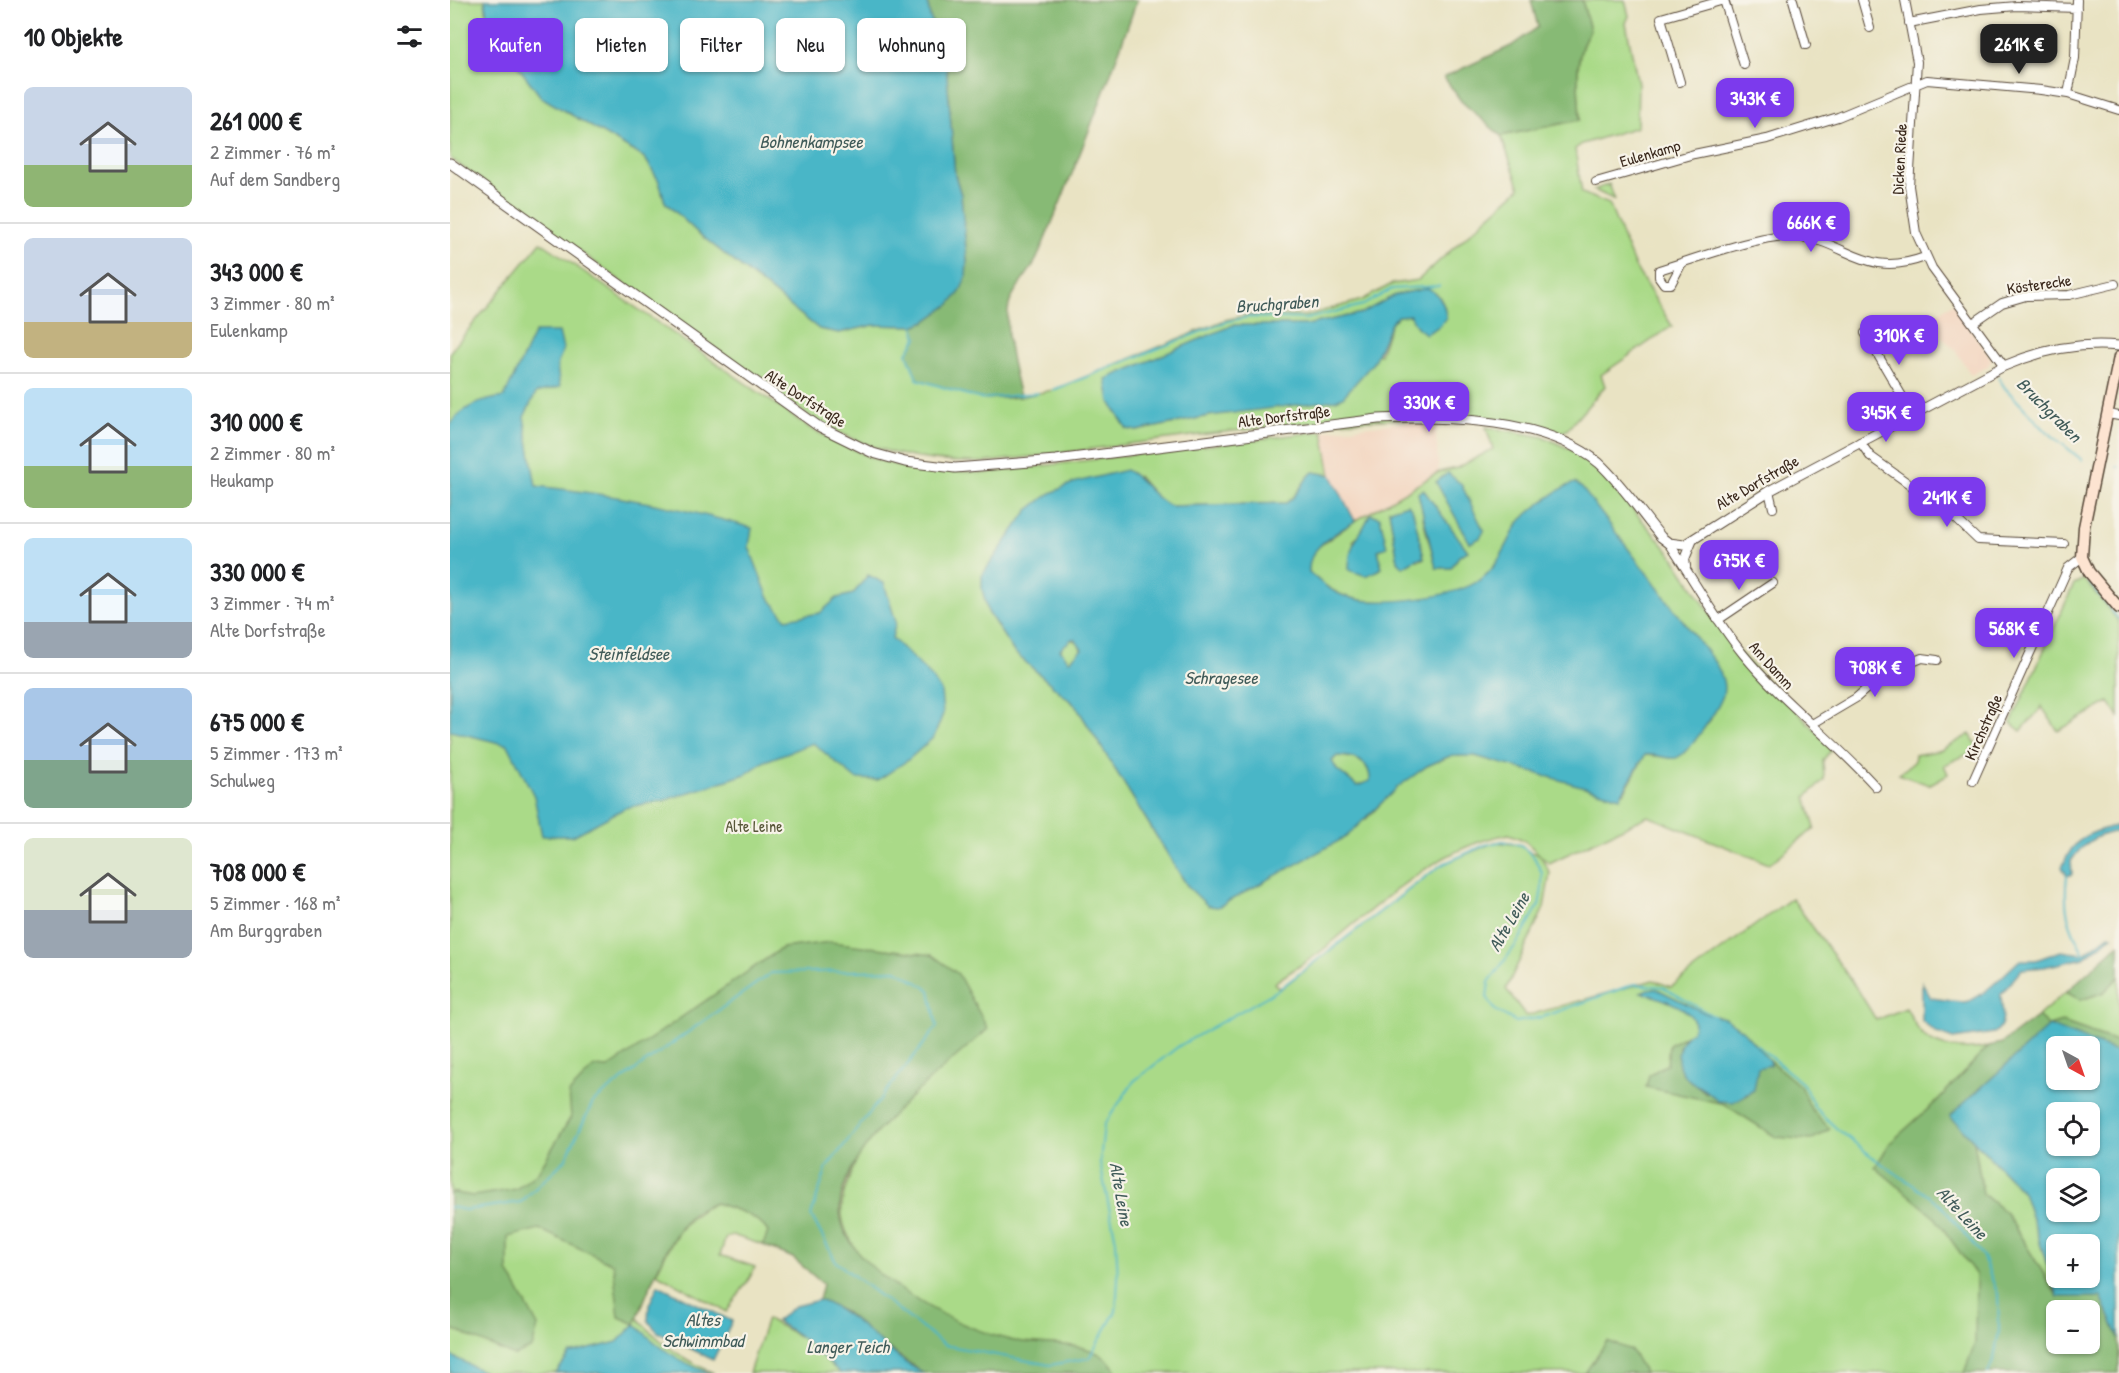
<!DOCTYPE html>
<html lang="de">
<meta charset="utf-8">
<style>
body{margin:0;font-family:"Patrick Hand",sans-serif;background:#f2f2f2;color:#202124;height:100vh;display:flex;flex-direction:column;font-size:22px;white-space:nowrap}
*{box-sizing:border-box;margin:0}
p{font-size:20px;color:#757577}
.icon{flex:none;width:33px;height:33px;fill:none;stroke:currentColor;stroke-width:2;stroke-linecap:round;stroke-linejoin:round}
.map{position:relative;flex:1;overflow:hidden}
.panel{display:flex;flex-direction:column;background:#fff;width:450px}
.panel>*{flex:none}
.top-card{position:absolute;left:18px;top:18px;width:570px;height:54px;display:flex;gap:12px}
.needle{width:39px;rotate:140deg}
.controls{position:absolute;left:1596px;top:1036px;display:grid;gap:12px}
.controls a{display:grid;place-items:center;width:54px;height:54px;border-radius:9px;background:#fff;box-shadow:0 2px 4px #0004;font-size:30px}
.price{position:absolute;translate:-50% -51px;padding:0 14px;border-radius:12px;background:#7c3aed;color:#fff;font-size:20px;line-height:39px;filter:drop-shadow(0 2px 3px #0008)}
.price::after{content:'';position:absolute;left:50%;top:36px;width:18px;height:14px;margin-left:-9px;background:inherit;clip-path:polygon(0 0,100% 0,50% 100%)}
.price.on{background:#222;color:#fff}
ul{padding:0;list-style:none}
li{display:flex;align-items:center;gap:18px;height:150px;padding:0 24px}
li+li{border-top:2px solid #e0e0e0}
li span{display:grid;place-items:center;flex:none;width:168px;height:120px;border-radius:9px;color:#555}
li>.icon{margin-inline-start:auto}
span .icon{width:72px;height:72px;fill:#fffc;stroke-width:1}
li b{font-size:26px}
h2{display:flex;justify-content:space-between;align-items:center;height:72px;padding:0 24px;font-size:26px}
.chip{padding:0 21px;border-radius:9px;background:#fff;box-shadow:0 2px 4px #0004;font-size:21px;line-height:54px}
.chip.on{background:#7c3aed;color:#fff}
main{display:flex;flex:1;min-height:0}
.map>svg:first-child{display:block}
</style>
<main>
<section class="panel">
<h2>10 Objekte<svg class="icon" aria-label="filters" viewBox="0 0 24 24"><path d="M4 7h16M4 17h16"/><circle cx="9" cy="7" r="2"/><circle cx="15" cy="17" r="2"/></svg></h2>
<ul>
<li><span style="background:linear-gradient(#c9d6e8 65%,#8fb573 0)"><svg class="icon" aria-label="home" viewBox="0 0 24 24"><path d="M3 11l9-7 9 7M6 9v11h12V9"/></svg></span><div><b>261 000 €</b><p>2 Zimmer · 76 m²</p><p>Auf dem Sandberg</p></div></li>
<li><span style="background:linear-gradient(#c9d6e8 70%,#c2b280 0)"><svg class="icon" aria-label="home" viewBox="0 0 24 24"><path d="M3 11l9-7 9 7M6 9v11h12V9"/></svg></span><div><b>343 000 €</b><p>3 Zimmer · 80 m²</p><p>Eulenkamp</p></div></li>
<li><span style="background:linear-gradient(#bfe0f5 65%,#8fb573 0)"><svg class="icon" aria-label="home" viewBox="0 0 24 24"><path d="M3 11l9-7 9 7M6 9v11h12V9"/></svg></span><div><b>310 000 €</b><p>2 Zimmer · 80 m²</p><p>Heukamp</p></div></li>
<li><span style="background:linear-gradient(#bfe0f5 70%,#9aa5b1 0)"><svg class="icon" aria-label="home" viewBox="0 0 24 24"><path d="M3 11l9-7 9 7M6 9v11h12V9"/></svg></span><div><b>330 000 €</b><p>3 Zimmer · 74 m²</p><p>Alte Dorfstraße</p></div></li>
<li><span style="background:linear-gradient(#a9c7e8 60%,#7fa58c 0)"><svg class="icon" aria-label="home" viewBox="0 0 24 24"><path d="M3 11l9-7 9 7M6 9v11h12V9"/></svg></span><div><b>675 000 €</b><p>5 Zimmer · 173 m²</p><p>Schulweg</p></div></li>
<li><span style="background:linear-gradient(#dfe7d0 60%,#9aa5b1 0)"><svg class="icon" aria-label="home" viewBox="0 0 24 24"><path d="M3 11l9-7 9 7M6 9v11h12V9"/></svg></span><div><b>708 000 €</b><p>5 Zimmer · 168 m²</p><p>Am Burggraben</p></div></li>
</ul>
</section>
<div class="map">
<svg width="1669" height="1373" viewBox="0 0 1669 1373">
<rect width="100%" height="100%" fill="#f7f3e8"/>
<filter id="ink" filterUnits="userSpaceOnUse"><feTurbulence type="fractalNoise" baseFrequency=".0167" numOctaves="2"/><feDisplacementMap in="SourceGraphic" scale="12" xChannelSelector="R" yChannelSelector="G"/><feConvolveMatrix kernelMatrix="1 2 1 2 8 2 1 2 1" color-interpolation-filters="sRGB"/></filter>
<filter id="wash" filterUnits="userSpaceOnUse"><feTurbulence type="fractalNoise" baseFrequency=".008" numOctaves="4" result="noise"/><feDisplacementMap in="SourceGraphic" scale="24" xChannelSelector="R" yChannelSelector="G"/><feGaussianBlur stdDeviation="1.35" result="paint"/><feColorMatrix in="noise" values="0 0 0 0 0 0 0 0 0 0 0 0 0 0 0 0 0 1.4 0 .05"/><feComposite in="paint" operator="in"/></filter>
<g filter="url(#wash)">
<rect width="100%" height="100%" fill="#e9e3c3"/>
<path fill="#f3d4be" d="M1503,303L1542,360L1537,367L1521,375L1506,351L1477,322Z
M959,422L985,424L989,472L905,521L881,475L873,431Z"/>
<path fill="#aada88" stroke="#728253" stroke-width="1.5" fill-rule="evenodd" d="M0,0H35L39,36L64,61L91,97L195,158L209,181L215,202L248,233L369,329L389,333L424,325L464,326L467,338L531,399L570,397L603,390L775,320L797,315L855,316L912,300L942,284L968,280L1070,188L1051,136L1130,120C1129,89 1122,57 1140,30L1132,0H1175L1179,16L1176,23L1188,84L1187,127L1132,144L1125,149L1132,193L1159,204L1185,267L1222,326L1151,375L1155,386L1117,430L1110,433C1063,418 1015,419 966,419C822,420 679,446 536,462C467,464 419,451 360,417L0,158ZM978,288L989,296L995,308L967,327L960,315L948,316L941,323L930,354L759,416L687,431L783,325H857L912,313Z
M1159,184L1165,200L1144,190Z
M91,242L363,430L422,458L456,468L535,473L873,431L881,475L863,472C852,481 849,496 836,503L720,506L710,502L688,476L538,612L564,652L626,706L738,887L916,819L947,787L977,766L1000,756H1025L1174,793L1195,755L1225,758L1233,754L1261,719L1068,524C1059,543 1049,568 1030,580C1002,599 934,608 901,598C884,593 872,584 859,572L858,560L864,550L905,521L989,472L1007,468L1043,449L1036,427L1094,437L1128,453L1149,470L1221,554L1281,644L1383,748L1373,760L1374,780L1356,797L1365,828L1319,864L1198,816L1099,863L1090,855L1100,873L1094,908L1056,989L1076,1016L1203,980L1221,987L1342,898C1369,938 1403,978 1426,1020L1456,1008C1461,1016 1465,1026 1471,1033C1486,1050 1520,1052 1539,1046L1487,1101L1441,1143L1551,1293L1537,1373H414L366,1326L414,1261C386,1222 386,1207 405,1164L213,1193L184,1314C209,1342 228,1357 264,1373H0V352ZM939,510L969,539L974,558L971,560L948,561ZM973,512L1017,551L1009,556L1001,568H986C984,554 971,521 973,512ZM920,514L937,546L928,550L932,568L916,576L903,541L912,533ZM1059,834L1074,840L1089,854L1077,851L1071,845L1045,842L991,865L830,989L824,983C839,972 855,963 870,952C927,906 985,847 1059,834Z
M1634,579L1669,622V717L1659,702L1608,731L1592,707L1571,731L1561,723L1624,584Z
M611 650a10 10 0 1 1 20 0a10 10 0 1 1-20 0Z
M1520,734L1529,749L1494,765L1498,774L1479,785L1449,774L1464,762L1465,755L1492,750Z
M887,756C904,757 921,761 920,781L907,786L887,770L882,761Z
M1669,977V1042L1612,1022L1599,1026L1588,1016L1616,992L1631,1000L1654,992Z
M1524,1141L1573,1192L1608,1297L1556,1213L1533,1194Z
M265,1203C286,1210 306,1214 319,1232L313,1245L282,1235L276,1237L270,1255L305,1267C298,1285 286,1295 277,1312L206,1273C224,1240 229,1219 265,1203Z
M317,1319L351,1337L390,1373H299Z"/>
<path fill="#87ba74" stroke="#617249" stroke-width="1.5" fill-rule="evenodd" d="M477,0H687C657,87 624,171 588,256C581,274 560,290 558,311C555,339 564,370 570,397L531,399L467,379L457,353L467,338L464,326L476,321L500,304L516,277L517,260L511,195L505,175L495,51L480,17Z
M1081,0H1132L1140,30C1122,57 1129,89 1130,120L1051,136L1011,101L994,77L1061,46L1088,27Z
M381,942L482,955L508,974L538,1029C494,1069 392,1144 390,1207C389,1237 413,1260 434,1277C470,1305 515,1329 560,1340C593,1348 649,1335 667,1373H474L435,1346L395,1312L369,1300L373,1284L343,1258L313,1245L318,1232C306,1214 286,1210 265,1203C258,1206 250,1209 244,1213C218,1234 197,1294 185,1324L169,1317L163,1264L89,1229L58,1237V1271L88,1326L82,1348L64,1356L0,1328V1192L23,1196L66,1189L88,1172L121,1117L119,1093L144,1067L158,1068L332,948Z
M1669,944V977L1654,992L1631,1000L1616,992Z
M1588,1016L1599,1026L1612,1022L1669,1042V1052L1599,1026L1500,1116L1524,1141L1533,1194L1556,1213L1608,1297H1651L1669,1338V1373H1514L1525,1343L1526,1275L1484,1216L1425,1167L1440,1143L1487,1101L1539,1046L1552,1043ZM1606,1311H1640V1344H1606Z
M1235,1036L1229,1047L1231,1072L1256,1093L1294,1097L1303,1090L1308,1067L1320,1065L1319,1060L1350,1086L1361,1109L1380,1129L1361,1140L1326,1137L1274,1104L1196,1087L1199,1075L1217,1064L1219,1045Z
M1157,1341L1181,1350L1195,1373H1135Z"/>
<path fill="#4ab6c7" stroke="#427072" stroke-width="1.5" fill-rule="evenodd" d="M35,0H477L480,17L495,51L505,175L511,195L517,260L516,277L510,292L500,304L476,321L464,326L424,325L389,333L369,329L248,233L215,202L209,181L195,158L91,97L64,61L39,36Z
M978,288C990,296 995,303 996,318L988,327L976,334L967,327L960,315L948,316L941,323L923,363L893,397L886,400L759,416L687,431L677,429L660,402L656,379L783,325H857L912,313L945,295Z
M85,332H109L113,349L107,366L110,387L86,393L74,417L86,486C160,494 231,507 302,528L299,547L318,596L336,619L370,613L387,598L403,594L418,575L434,583L446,622L442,638L479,674L491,691L493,714L484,737L458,760L428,780L406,779L363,743L315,761L296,774L215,800L175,808L123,836H92L84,796L58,745L0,731V425C12,406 33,400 54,397Z
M676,470C694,479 702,498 720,506L836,503C849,496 852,481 863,472L881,475L905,521C886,534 857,546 859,572C872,584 884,594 901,598C931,606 1006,598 1031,579C1049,566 1056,545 1067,526C1074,514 1111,486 1125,483L1132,488L1266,664C1271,674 1276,683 1273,695C1269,708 1239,754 1226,758C1217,760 1205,753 1195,755L1170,797L1025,756H1000L977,766L948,787L896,837L768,907L758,906L738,887L626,706L564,652L538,612L532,589V575L578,510L599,494L623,483ZM622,639H625L632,649L619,661L610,649ZM887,756C904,756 921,761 920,781L907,786L887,770L882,761Z
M998,473L1011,484L1034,531L1030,538L1020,543L986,482Z
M973,489L1018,551L1009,556L1001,568H986L968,493Z
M958,504L963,511L974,558L966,559L953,567L948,561L939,510Z
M920,514L930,517L937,547L928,550L932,568L916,576L899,570C899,540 910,539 920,514Z
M1669,825V831C1647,834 1633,843 1621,861L1622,874L1617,876L1612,867C1624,837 1639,832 1669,825Z
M1659,935L1662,936L1634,958L1594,967L1572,969L1551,994C1551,1008 1558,1024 1544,1033L1503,1039L1487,1033L1472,1021V982L1481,998C1492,999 1503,1002 1514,1002C1530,1001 1557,971 1570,960H1586L1611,951L1634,954Z
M1198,989H1207L1259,1015L1275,1018L1293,1031L1319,1060L1320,1065L1308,1068L1304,1090L1283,1102L1267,1101C1260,1089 1240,1086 1232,1072C1225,1062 1228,1046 1235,1037C1237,1035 1240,1033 1242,1031C1254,1009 1203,996 1191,992Z
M1599,1026L1669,1052V1338L1651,1297H1608L1573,1192L1500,1116ZM1606,1047H1640V1080H1606ZM1606,1113H1640V1146H1606ZM1606,1179H1640V1212H1606ZM1606,1245H1640V1278H1606Z
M208,1285L282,1321L263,1360L208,1332L198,1321L199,1305Z
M369,1300C410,1315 435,1354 474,1373H390L351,1337L326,1321L345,1306Z
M185,1324C208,1347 229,1362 260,1373H106L120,1354L167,1342Z
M0,1355L36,1373H0Z"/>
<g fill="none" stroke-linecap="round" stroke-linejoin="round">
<path stroke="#4ab6c7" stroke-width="2" d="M464,326L467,338L457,353L467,379L531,399L588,393
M1548,377L1555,388L1594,429L1632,460
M603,390L775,322L799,317L856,319L913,305L942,289L989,286
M1667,467H1669
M1640,583L1669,620
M1617,876C1613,909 1618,925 1634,954
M1307,1045L1353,1084L1365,1108L1386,1128L1425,1159L1489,1203L1532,1255L1548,1294L1549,1330L1544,1359L1538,1373
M0,1207L16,1210L71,1202L115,1160L143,1102L189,1067L321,973L447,970L480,990L487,1027L377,1167L361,1215L386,1262L494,1345L600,1365L639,1358L666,1311L668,1279L666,1241L650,1163L654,1125L684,1081L729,1046L828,990L991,865L1035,845L1053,841L1071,845L1084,857L1092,873V889L1089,905L1068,942L1039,982L1037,997L1045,1010L1066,1022L1093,1017L1184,984L1213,987L1265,1017"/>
</g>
</g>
<g filter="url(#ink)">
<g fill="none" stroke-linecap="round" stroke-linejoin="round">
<defs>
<path id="minor" d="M1274,0L1294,65
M1343,0L1356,45
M1412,0L1420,28
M1455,0L1467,62L1459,186L1466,233L1482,268L1554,366
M1459,23L1531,9L1567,6L1627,8
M1230,82L1211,18L1274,0
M1618,94L1625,58L1627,0
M1146,182L1244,154L1317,139L1388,117L1477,80L1591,90L1618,94L1669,110
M1232,263L1221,284H1214L1209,277V270C1242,260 1312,234 1343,236C1396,239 1413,280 1475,257
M1523,323L1552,303L1576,296L1619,295L1665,284
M1415,333L1462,413
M1658,414L1669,416
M1410,442L1420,456L1501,514L1528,540L1614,544
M1319,491L1323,508
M1219,543C1244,580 1265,620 1293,654C1333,703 1384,740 1426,787
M1236,566L1235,559L1242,542
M1268,620L1323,583
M1362,724L1406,698L1433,674L1472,658L1487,660
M1523,781L1618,568L1632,557"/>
<path id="tertiary" d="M0,163L368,426L423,453L455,462L505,468L606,460L928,419C995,416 1096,418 1149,463C1172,484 1191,513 1211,537L1219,543L1234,545L1319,491L1554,366C1591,350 1628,342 1669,346"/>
<path id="secondary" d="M1669,357L1634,527L1632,557L1639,572L1669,608"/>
</defs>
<use href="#minor" stroke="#554637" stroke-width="10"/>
<use href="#tertiary" stroke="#554637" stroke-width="11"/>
<use href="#secondary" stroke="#554637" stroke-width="13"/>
<use href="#minor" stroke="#fff" stroke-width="8"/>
<use href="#tertiary" stroke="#fff" stroke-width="9"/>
<use href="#secondary" stroke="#fde4d1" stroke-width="10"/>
</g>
</g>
<g text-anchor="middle" stroke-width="4.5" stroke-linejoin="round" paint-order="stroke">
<g font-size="16" fill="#3b2a1e" stroke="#f7f3e8">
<text transform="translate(1200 153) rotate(-16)" y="6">Eulenkamp</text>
<text transform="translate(1449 159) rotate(-87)" y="6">Dicken Riede</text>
<text transform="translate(1589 284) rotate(-8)" y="6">Kösterecke</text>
<text transform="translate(356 398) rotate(33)" y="6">Alte Dorfstraße</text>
<text transform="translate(834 416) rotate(-7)" y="6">Alte Dorfstraße</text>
<text transform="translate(1307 482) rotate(-30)" y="6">Alte Dorfstraße</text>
<text transform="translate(1322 665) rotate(48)" y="6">Am Damm</text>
<text transform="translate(1533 727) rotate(-66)" y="6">Kirchstraße</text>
</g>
<g font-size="16" fill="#575638" stroke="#f7f3e8">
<text x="304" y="832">Alte Leine</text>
</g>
<g font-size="18" font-style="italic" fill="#405b59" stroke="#f7f3e8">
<text x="361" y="148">Bohnenkampsee</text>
<text transform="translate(827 304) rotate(-4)" y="6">Bruchgraben</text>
<text transform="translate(1599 410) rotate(45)" y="6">Bruchgraben</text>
<text x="179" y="660">Steinfeldsee</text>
<text x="771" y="684">Schragesee</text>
<text transform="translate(1059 922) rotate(-60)" y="6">Alte Leine</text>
<text transform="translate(671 1194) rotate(80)" y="6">Alte Leine</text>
<text transform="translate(1512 1213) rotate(47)" y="6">Alte Leine</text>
<text x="253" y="1326">Altes<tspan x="253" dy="21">Schwimmbad</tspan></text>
<text x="398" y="1353">Langer Teich</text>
</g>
</g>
</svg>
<div class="controls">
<a><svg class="needle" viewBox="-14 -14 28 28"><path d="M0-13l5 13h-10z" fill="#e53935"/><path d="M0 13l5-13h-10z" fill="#757577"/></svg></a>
<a><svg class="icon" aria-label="locate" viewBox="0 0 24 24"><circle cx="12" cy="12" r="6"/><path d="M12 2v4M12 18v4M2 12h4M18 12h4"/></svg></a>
<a><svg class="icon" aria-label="layers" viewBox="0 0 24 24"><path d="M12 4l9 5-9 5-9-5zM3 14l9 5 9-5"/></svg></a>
<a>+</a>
<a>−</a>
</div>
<b class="price on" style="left:1569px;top:75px">261K €</b>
<b class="price" style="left:1305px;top:129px">343K €</b>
<b class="price" style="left:1361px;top:253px">666K €</b>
<b class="price" style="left:1449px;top:366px">310K €</b>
<b class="price" style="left:979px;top:433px">330K €</b>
<b class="price" style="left:1436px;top:443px">345K €</b>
<b class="price" style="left:1497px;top:528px">241K €</b>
<b class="price" style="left:1289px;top:591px">675K €</b>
<b class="price" style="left:1564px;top:659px">568K €</b>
<b class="price" style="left:1425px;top:698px">708K €</b>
<div class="top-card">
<a class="chip on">Kaufen</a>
<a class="chip">Mieten</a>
<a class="chip">Filter</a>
<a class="chip">Neu</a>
<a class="chip">Wohnung</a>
</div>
</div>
</main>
